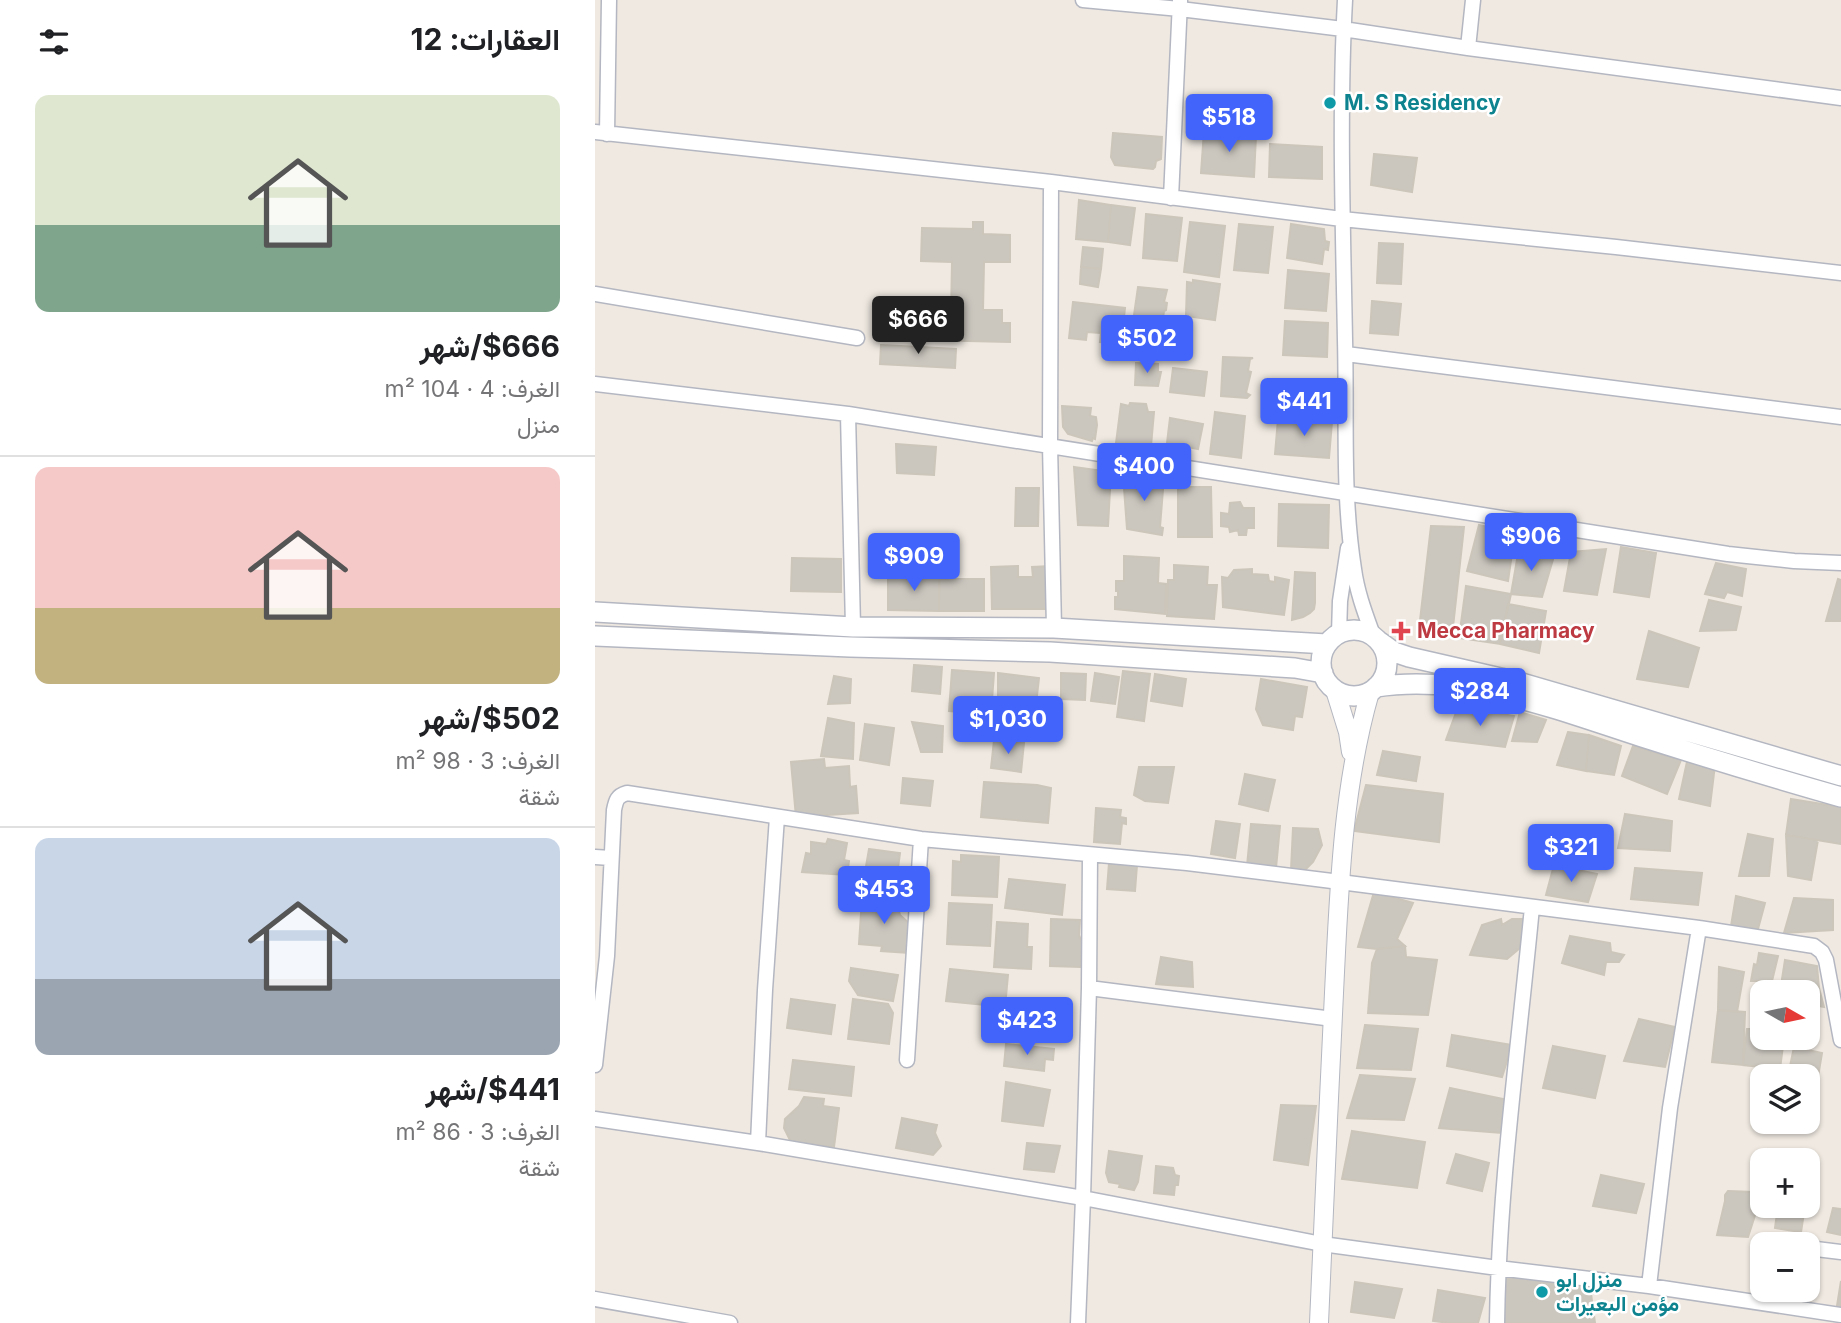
<!DOCTYPE html>
<html lang="ar">
<meta charset="utf-8">
<style>
body{margin:0;font-family:Inter,Vazirmatn,sans-serif;background:#f2f2f2;color:#202124;direction:rtl;height:100vh;display:flex;flex-direction:column;font-size:26px;white-space:nowrap}
*{box-sizing:border-box;margin:0}
p{font-size:23px;color:#757577}
.icon{flex:none;width:38px;height:38px;fill:none;stroke:currentColor;stroke-width:2;stroke-linecap:round;stroke-linejoin:round}
.map{position:relative;flex:1;overflow:hidden;direction:ltr}
.panel{display:flex;flex-direction:column;background:#fff;width:595px}
.panel>*{flex:none}
.needle{width:46px;rotate:99deg}
.tools{position:absolute;left:1155px;top:980px;display:grid;gap:14px}
.tools a{display:grid;place-items:center;width:70px;height:70px;border-radius:14px;background:#fff;box-shadow:0 2px 5px #0004;font-size:35px}
.price{position:absolute;translate:-50% -60px;padding:0 16px;border-radius:7px;background:#4264fb;color:#fff;font-size:23px;line-height:46px;filter:drop-shadow(0 2px 4px #0008)}
.price::after{content:'';position:absolute;left:50%;top:42px;width:21px;height:16px;margin-left:-10px;background:inherit;clip-path:polygon(0 0,100% 0,50% 100%)}
.price.selected{background:#222;color:#fff}
ul{padding:0;list-style:none}
li{display:grid;align-content:center;gap:14px;height:371px;padding:0 35px}
li+li{border-top:2px solid #e0e0e0}
li span{display:grid;place-items:center;height:217px;border-radius:14px;color:#555}
li>.icon{margin-inline-start:auto}
span .icon{width:126px;height:126px;fill:#fffc;stroke-width:1}
li b{font-size:30px}
h2{display:flex;justify-content:space-between;align-items:center;height:84px;padding:0 35px;font-size:30px}
main{display:flex;flex:1;min-height:0}
.map>svg:first-child{display:block}
</style>
<main>
<div class="map">
<svg width="1246" height="1323" viewBox="0 0 1246 1323">
<rect width="100%" height="100%" fill="#efe9e1"/>
<path fill="#cbc7bf" stroke="#cbc5ba" stroke-width="2" d="M609,131L661,136L659,177L606,173Z
M518,133L567,137L566,159L561,161L560,167L558,169L520,165L516,157Z
M675,144L727,147V179L674,177Z
M779,154L822,158L817,192L776,185Z
M484,200L516,205L513,242L481,239Z
M516,205L540,208L535,245L513,242Z
M551,214L587,218L582,261L548,258Z
M378,222H388V234L415,235V262H389L388,310H407V323H415V342L330,340V315L356,316L357,262L326,261L327,228L378,229Z
M595,222L630,226L624,277L589,272Z
M644,224L678,227L673,273L639,270Z
M696,224L729,229L730,241L734,242L733,250L729,249L727,264L692,258Z
M784,243L808,244L806,284L782,283Z
M488,247L508,249L506,269L486,267Z
M486,267L506,269L503,287L485,284Z
M693,270L734,274L731,311L690,308Z
M598,280L625,284L620,320L591,316L592,282L598,283Z
M543,287L572,290L569,302L572,303L571,310L569,311L567,325L538,322Z
M777,301L806,304L803,335L775,333Z
M478,302L530,308L526,344L505,342L506,333L492,332L491,340L474,338Z
M690,321L733,323L732,357L688,355Z
M286,345L361,349L360,368L285,364Z
M628,357L658,358L655,359L653,371L656,372L651,393L655,395L652,398L626,396Z
M541,363L563,364V372H566L563,386L540,385Z
M578,368L612,372L609,396L575,392Z
M679,381L703,382L708,387L704,417L689,416L690,400L678,399Z
M535,403L551,404L553,412H559L556,446L521,443L526,404L534,406Z
M467,406L496,408L495,416L501,417L502,425L500,439L498,438L497,441L473,434L468,427Z
M620,412L650,416L646,458L615,454Z
M575,418L608,424L603,449L572,443Z
M683,419L737,422L734,458L680,454Z
M301,444L341,447L339,475L302,473Z
M479,467L516,472L513,526L483,525Z
M528,474L569,477L565,527L568,528L567,535L532,529Z
M583,487H616L617,537H583Z
M421,488H444L443,526H420Z
M645,502L648,508H659V528H652L651,535H644L643,530L635,532L634,527L626,526V513L634,514L635,503Z
M684,504L734,505L733,548L683,546Z
M884,525L920,533L913,581L872,571Z
M836,526L869,527L857,636L824,629Z
M1026,547L1061,553L1054,597L1019,592Z
M924,548L959,556L947,597L916,594Z
M1011,549L1002,595L969,591L976,552Z
M529,556L564,558L563,583L571,584L570,614L520,609V597H523V591H521V581H529Z
M197,558L246,559V592L196,591Z
M1121,563L1151,569L1147,596L1132,592L1129,598L1110,594Z
M579,565L613,567L612,585H622L619,619L572,616L573,580H579Z
M423,566V577H438L437,567L456,566V609H397L396,567Z
M657,569V574L673,575L674,581L680,582V577L694,580L689,615L628,607L627,577L633,578L639,570Z
M700,572L720,573V603L719,609L715,613L708,617L697,620Z
M293,576H345L344,611L293,610Z
M344,579H389V611H344Z
M1243,579L1246,580V621H1231Z
M871,586L916,594L905,644L864,638Z
M1114,600L1146,607L1141,630L1105,631Z
M913,604L951,611L944,653L905,644Z
M1054,631L1104,648L1093,687L1042,679Z
M319,665L347,667L345,694L317,691Z
M357,670L399,673L396,714L354,711Z
M528,671L555,674L549,721L522,717Z
M403,673L444,678L441,704L403,703Z
M466,673L491,674L490,700L466,699Z
M500,673L524,677L520,704L496,701Z
M560,674L591,679L587,706L556,701Z
M239,676L256,679L255,703L233,704Z
M666,679L712,687L707,717L700,716L698,730L668,725L661,709Z
M863,707L919,716L910,747L851,740Z
M925,712L951,720L942,742L917,741Z
M233,718L259,723L258,759L226,756Z
M317,722L348,726L347,752H326Z
M270,724L299,728L294,765L265,760Z
M973,732L994,735L991,771L962,765Z
M994,735L1026,746L1019,775L991,771Z
M399,740L429,743L426,772L396,768Z
M1038,746L1086,760L1072,794L1027,776Z
M788,751L825,757L821,781L782,775Z
M1093,757L1120,765L1115,806L1084,799Z
M229,759L230,768L254,766L255,787L261,786L263,813L201,817L196,762Z
M544,767H579L573,803L550,801L539,795Z
M650,774L680,780L673,811L644,804Z
M308,778L338,781L335,806L306,803Z
M389,782L442,785L456,788L453,823L386,817Z
M771,785L848,794L844,842L759,831Z
M1196,799L1246,807V844L1191,835Z
M501,808L526,810L525,817L531,818V824L527,823L525,844L499,842Z
M1030,814L1077,821L1075,851L1023,848Z
M621,821L645,824L640,858L616,854Z
M656,824L685,826L681,868L652,866Z
M698,828L723,829L727,845L718,862L710,870H696Z
M1153,834L1178,839L1174,876H1144Z
M1191,835L1223,840L1216,880L1193,876Z
M233,839L252,843L249,860L254,861L252,875L207,872L211,853L216,854V842L231,844Z
M274,849L305,853L301,883L269,878Z
M366,855L404,857L402,897L357,895L358,861L366,862Z
M514,863L542,865L540,891L512,889Z
M959,865L1002,874L993,902L951,895Z
M1040,868L1107,873L1103,905L1036,899Z
M414,879L470,885L467,915L410,908Z
M779,892L818,903L802,939L810,946L782,949L763,947Z
M1141,896L1170,903L1163,929L1136,926Z
M267,898L301,900L305,915L316,925L314,953L286,951L287,946L264,944Z
M1199,898L1238,900V930L1189,933Z
M354,903L397,905L395,946L352,944Z
M456,919L485,920L484,935L487,943L486,967L455,966Z
M906,919L907,925L917,919H929L925,948L912,959L875,955L887,925Z
M402,922L433,924L432,947H437L436,969L399,967Z
M975,936L1015,943L1016,952L1029,955L1024,962H1011L1009,975L967,963Z
M810,946L811,957L842,960L833,1015L773,1013L777,963L782,949Z
M1164,953L1183,956L1177,981H1156L1159,964L1162,965Z
M566,957L597,962L598,987L561,984Z
M1190,960L1222,966L1224,988L1229,1007L1213,1004V992H1185Z
M1124,967L1149,972L1142,1012L1123,1010Z
M256,968L303,975L298,1001L263,995L254,981Z
M355,969L413,975L410,1007L351,1001Z
M196,999L240,1005L236,1034L192,1028Z
M258,999L293,1004L298,1013L294,1044L253,1039Z
M1123,1010L1150,1012L1148,1065L1117,1062Z
M1044,1019L1080,1027L1070,1067L1029,1061Z
M770,1025L823,1029L816,1070L762,1068Z
M1152,1029H1167V1038H1189L1185,1069L1148,1065Z
M857,1035L917,1045L907,1077L852,1066Z
M411,1044L459,1049L458,1060L450,1059L449,1071L409,1066Z
M958,1046L1010,1056L1000,1098L948,1088Z
M1199,1047L1227,1053L1222,1083L1213,1082V1076H1193Z
M198,1060L259,1067L256,1096L194,1089Z
M765,1075L820,1079L809,1120L752,1118Z
M411,1082L455,1090L448,1126L407,1121Z
M855,1088L913,1100L907,1133L844,1128Z
M209,1097L229,1099L228,1106L244,1108L239,1147L196,1142L189,1128L190,1119L204,1106Z
M686,1105L721,1106L713,1165L679,1160Z
M307,1118L342,1125L340,1133L346,1146L338,1155L301,1148Z
M757,1131L830,1142L822,1188L747,1179Z
M432,1143L465,1146L459,1172L429,1169Z
M514,1151L547,1156L543,1182L539,1190L524,1187L525,1184L514,1182L511,1173Z
M861,1154L894,1163L887,1191L852,1183Z
M561,1166L578,1168L580,1175L584,1176L583,1185H580L579,1195L559,1193Z
M1006,1175L1049,1184L1041,1213L998,1206Z
M1133,1191L1159,1192L1165,1200L1153,1237L1122,1235L1130,1201V1195Z
M1183,1206H1210L1206,1232L1180,1228Z
M1238,1208L1246,1209V1235L1232,1232Z
M897,1267L994,1279L1000,1323H898Z
M1246,1281V1313L1241,1312Z
M760,1282L807,1289L799,1318L756,1312Z
M843,1290L890,1298L883,1323H855L838,1321Z"/>
<g fill="none" stroke-linecap="round" stroke-linejoin="round">
<defs>
<path id="minor" d="M488,0L585,9L748,29L873,48L1246,98
M750,0C744,113 748,227 750,340C752,416 747,493 759,569C762,592 770,613 778,635
M873,48L878,0
M0,132L456,182L747,219L1021,247L1246,273
M12,134L14,0
M456,182L455,445L459,628
M576,198L585,1
M0,294L262,338
M751,354L1246,417
M0,384L253,414L1133,554L1199,561L1246,563
M253,414L258,627
M744,634L745,601L753,548
M0,857L16,858
M494,988L738,1019
M312,1060L326,839
M0,1065L12,956L19,810C21,800 22,796 32,793L326,839L592,863L745,882L1104,928L1219,946L1227,952L1231,960L1246,1040
M0,1119L163,1143L488,1198L727,1244L903,1268L1054,1286L1246,1315
M163,1143L170,990L182,817
M1213,1248L1246,1252
M1054,1286L1075,1108L1104,928
M0,1299L135,1323
M483,1323L488,1198L494,988L495,855
M902,1323C904,1184 924,1045 937,907"/>
<path id="tertiary" d="M740,690L753,732L756,752
M724,1323C728,1213 734,1103 739,993C744,892 747,789 775,692"/>
<path id="secondary" d="M0,612L258,627L459,628L732,644
M726 663a33 33 0 1 1 66 0a33 33 0 1 1-66 0Z
M0,636L255,647L455,652L700,668L728,673
M785,642L799,652L814,657L923,682L1246,776
M781,687C871,673 963,710 1047,737C1113,758 1179,778 1246,797"/>
</defs>
<use href="#minor" stroke="#b4b7c1" stroke-width="17"/>
<use href="#tertiary" stroke="#b4b7c1" stroke-width="20"/>
<use href="#secondary" stroke="#b4b7c1" stroke-width="22"/>
<use href="#minor" stroke="#fff" stroke-width="14"/>
<use href="#tertiary" stroke="#fff" stroke-width="18"/>
<use href="#secondary" stroke="#fff" stroke-width="19"/>
</g>
<g fill="#0f9aa8" stroke="#fff" stroke-width="2.5">
<circle cx="735" cy="103" r="7"/>
<circle cx="947" cy="1292" r="7"/>
</g>
<path fill="#e0444e" stroke="#fff" stroke-width="2.5" d="M802.5 620.5h7v7h7v7h-7v7h-7v-7h-7v-7h7z"/>
<g text-anchor="middle" stroke-width="5" stroke-linejoin="round" paint-order="stroke">
<g font-size="21" font-weight="bold" fill="#0d838f" stroke="#fff" text-anchor="start">
<text x="749" y="110">M. S Residency</text>
<text x="961" y="1287">منزل ابو<tspan x="961" dy="24">مؤمن البعيرات</tspan></text>
</g>
<g font-size="21" font-weight="bold" fill="#be3a42" stroke="#fff" text-anchor="start">
<text x="822" y="638">Mecca Pharmacy</text>
</g>
</g>
</svg>
<div class="tools">
<a><svg class="needle" viewBox="-14 -14 28 28"><path d="M0-13l5 13h-10z" fill="#e53935"/><path d="M0 13l5-13h-10z" fill="#757577"/></svg></a>
<a><svg class="icon" aria-label="layers" viewBox="0 0 24 24"><path d="M12 4l9 5-9 5-9-5zM3 14l9 5 9-5"/></svg></a>
<a>+</a>
<a>−</a>
</div>
<b class="price" style="left:634px;top:154px">$518</b>
<b class="price selected" style="left:323px;top:356px">$666</b>
<b class="price" style="left:552px;top:375px">$502</b>
<b class="price" style="left:709px;top:438px">$441</b>
<b class="price" style="left:549px;top:503px">$400</b>
<b class="price" style="left:936px;top:573px">$906</b>
<b class="price" style="left:319px;top:593px">$909</b>
<b class="price" style="left:885px;top:728px">$284</b>
<b class="price" style="left:413px;top:756px">$1,030</b>
<b class="price" style="left:976px;top:884px">$321</b>
<b class="price" style="left:289px;top:926px">$453</b>
<b class="price" style="left:432px;top:1057px">$423</b>
</div>
<section class="panel">
<h2>العقارات: 12<svg class="icon" aria-label="filters" viewBox="0 0 24 24"><path d="M4 7h16M4 17h16"/><circle cx="9" cy="7" r="2"/><circle cx="15" cy="17" r="2"/></svg></h2>
<ul>
<li><span style="background:linear-gradient(#dfe7d0 60%,#7fa58c 0)"><svg class="icon" aria-label="home" viewBox="0 0 24 24"><path d="M3 11l9-7 9 7M6 9v11h12V9"/></svg></span><div><b>$666/شهر</b><p>الغرف: 4 · 104 m²</p><p>منزل</p></div></li>
<li><span style="background:linear-gradient(#f6c9c9 65%,#c2b280 0)"><svg class="icon" aria-label="home" viewBox="0 0 24 24"><path d="M3 11l9-7 9 7M6 9v11h12V9"/></svg></span><div><b>$502/شهر</b><p>الغرف: 3 · 98 m²</p><p>شقة</p></div></li>
<li><span style="background:linear-gradient(#c9d6e8 65%,#9aa5b1 0)"><svg class="icon" aria-label="home" viewBox="0 0 24 24"><path d="M3 11l9-7 9 7M6 9v11h12V9"/></svg></span><div><b>$441/شهر</b><p>الغرف: 3 · 86 m²</p><p>شقة</p></div></li>
</ul>
</section>
</main>
